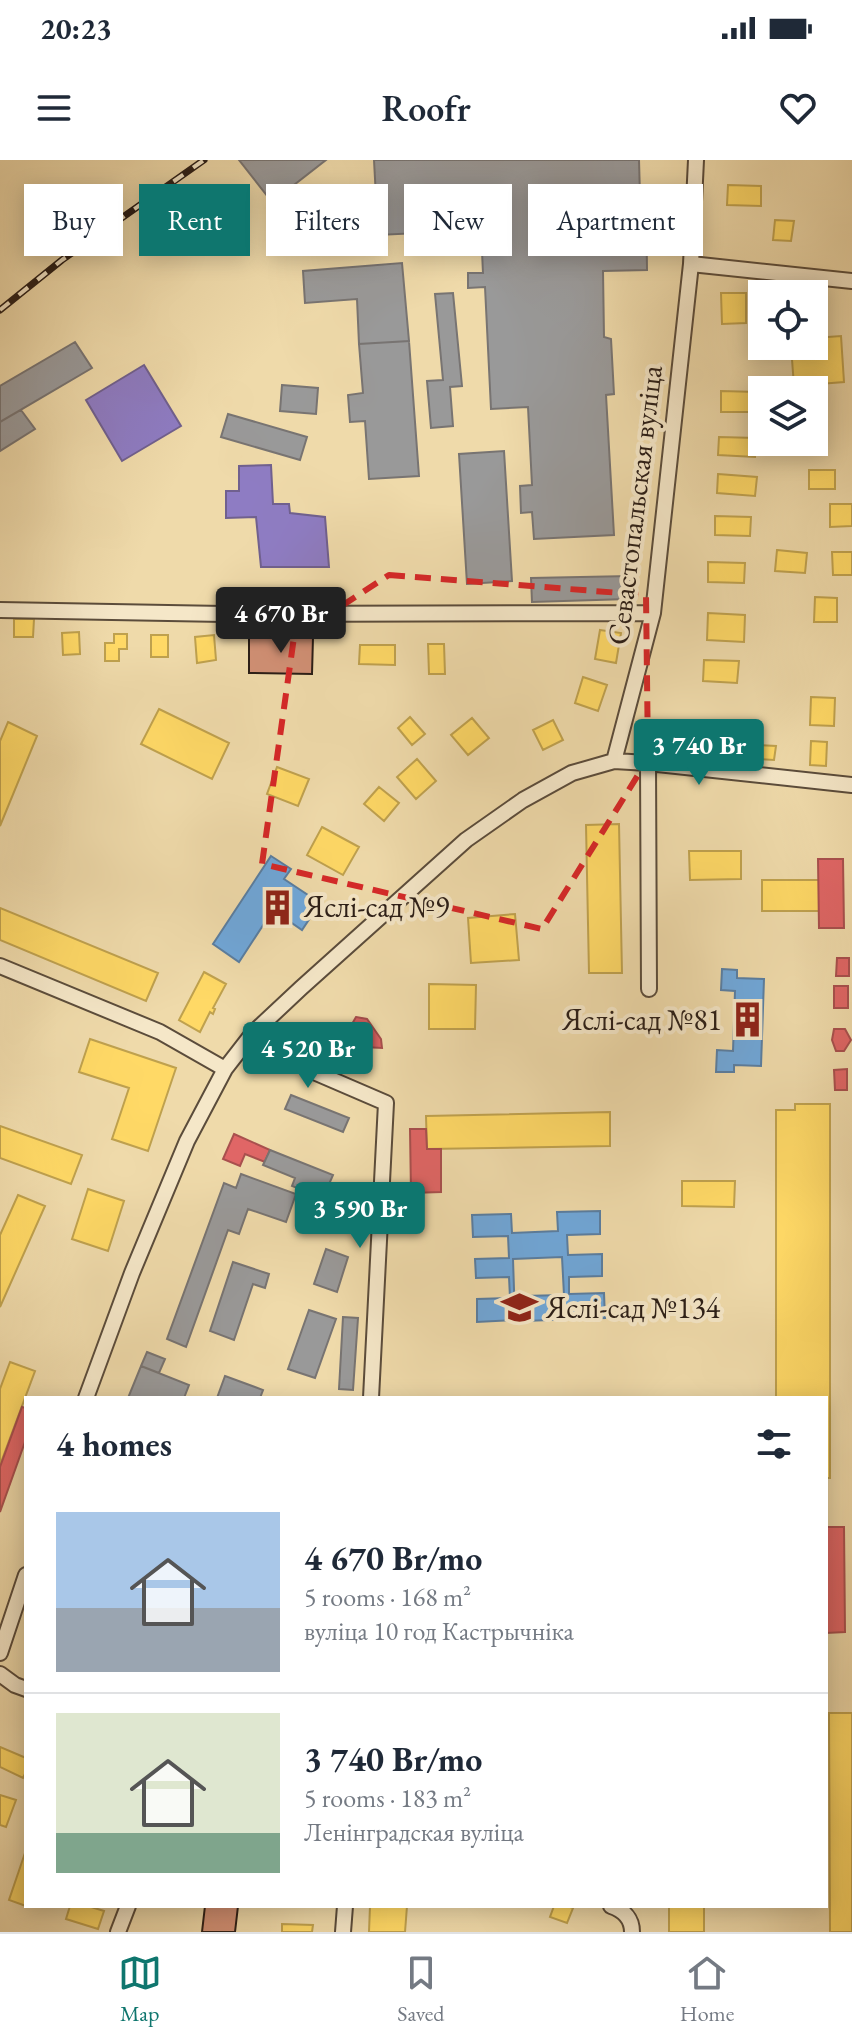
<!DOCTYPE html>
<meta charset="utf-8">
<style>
body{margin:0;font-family:"EB Garamond",serif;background:#f6f6f7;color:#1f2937;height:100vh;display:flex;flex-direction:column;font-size:30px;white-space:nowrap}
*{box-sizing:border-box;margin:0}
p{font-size:26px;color:#747a83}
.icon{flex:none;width:44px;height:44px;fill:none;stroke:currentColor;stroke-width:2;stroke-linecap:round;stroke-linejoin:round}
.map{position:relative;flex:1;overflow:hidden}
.drawer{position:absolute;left:24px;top:1236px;width:804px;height:512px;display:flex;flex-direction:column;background:#fff;border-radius:0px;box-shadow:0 4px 20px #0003}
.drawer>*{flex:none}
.guide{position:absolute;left:24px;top:24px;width:804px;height:72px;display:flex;gap:16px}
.fabs{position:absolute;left:748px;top:120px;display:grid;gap:16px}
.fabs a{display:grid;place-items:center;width:80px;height:80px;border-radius:0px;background:#fff;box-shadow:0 4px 20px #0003;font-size:40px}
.price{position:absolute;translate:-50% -68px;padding:0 18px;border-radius:8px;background:#0f766e;color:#fff;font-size:26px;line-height:52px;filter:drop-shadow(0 2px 4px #0008)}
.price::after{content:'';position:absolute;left:50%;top:48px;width:24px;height:18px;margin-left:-12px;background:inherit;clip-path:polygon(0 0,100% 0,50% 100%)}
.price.on{background:#222;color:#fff}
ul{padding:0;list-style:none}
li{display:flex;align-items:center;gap:24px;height:200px;padding:0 32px}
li+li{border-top:2px solid #e0e1e3}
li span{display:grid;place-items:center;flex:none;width:224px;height:160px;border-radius:0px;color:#555}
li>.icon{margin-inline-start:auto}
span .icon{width:96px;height:96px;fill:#fffc;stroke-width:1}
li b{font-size:34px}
h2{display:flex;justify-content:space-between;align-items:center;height:96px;padding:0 32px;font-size:34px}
.pill{padding:0 28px;border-radius:0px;background:#fff;box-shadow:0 4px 20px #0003;font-size:28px;line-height:72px}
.pill.on{background:#0f766e;color:#fff}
.status{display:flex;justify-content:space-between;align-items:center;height:56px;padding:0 40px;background:#fff;direction:ltr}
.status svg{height:22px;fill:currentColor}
header{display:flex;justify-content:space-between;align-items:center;height:104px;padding:0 32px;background:#fff;font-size:36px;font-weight:600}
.tab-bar{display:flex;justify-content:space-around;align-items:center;height:112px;border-top:2px solid #e0e1e3;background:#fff;font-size:22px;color:#747a83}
.tab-bar a{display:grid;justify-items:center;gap:4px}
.tab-bar .on{color:#0f766e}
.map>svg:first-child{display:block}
</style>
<div class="status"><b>20:23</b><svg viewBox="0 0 49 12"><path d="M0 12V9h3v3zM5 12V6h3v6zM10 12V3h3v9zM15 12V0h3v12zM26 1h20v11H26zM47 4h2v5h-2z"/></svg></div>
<header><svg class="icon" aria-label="menu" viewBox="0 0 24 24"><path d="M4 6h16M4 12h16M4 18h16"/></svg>Roofr<svg class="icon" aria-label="heart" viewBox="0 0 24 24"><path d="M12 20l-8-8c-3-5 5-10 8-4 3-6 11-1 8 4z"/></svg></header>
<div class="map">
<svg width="852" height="1772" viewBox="0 0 852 1772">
<rect width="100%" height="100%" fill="#efdaaa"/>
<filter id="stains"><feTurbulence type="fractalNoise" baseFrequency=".0025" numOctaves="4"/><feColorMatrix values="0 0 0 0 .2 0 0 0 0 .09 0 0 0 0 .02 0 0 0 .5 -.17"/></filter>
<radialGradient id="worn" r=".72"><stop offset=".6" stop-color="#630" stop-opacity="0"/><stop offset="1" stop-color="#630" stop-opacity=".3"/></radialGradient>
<path fill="#ffd966" stroke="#bfa14e" stroke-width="2" d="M728,25L761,26V46L727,45Z
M775,60L794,61L791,81L773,80Z
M721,133H746V163L722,164Z
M841,176L844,222L794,226L791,186H814V178Z
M721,231L757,232L756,252H721Z
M719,277L756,278L755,297L718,295Z
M809,310H835V329H809Z
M718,314L757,317L755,336L717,333Z
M830,344H852V366L830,367Z
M715,356L751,357L750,376L715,375Z
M777,390L807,393L805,413L775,411Z
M832,392H852V415H833Z
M708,402L745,403L744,423L708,422Z
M815,437L837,438V462H814Z
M708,453L745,455L744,482L707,480Z
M14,459H34L33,477H14Z
M600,470L621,473L616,503L595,499Z
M79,472L80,494L63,495L62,473Z
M114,474H127V489H119V501H105V483H114Z
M151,475H168V497H151Z
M214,475L216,500L197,503L195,477Z
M428,484H444L445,514H429Z
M360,485H395V505L359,504Z
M704,500L739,501L737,523L703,521Z
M583,517L607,525L598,551L575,543Z
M811,537L835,538L834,566L810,565Z
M159,549L229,583L212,619L141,584Z
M410,557L425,574L412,585L398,568Z
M472,558L489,578L468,595L451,575Z
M553,560L563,580L543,590L533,570Z
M8,562L37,576L0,666V581Z
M693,564L722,567L720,589L691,587Z
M811,581L827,582L826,606L810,605Z
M758,585L776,586L774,600L757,599Z
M417,599L436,621L416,639L397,617Z
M277,607L309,619L298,646L267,634Z
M379,627L399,643L384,661L364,644Z
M619,664L622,813H589L586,665Z
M322,667L359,687L343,715L307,695Z
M689,691H741V719L690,720Z
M762,720H819V751H762Z
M0,748L158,813L146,841L0,780Z
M515,754L519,800L471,803L468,758Z
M204,812L226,824L213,848L215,849L213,854L210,852L200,872L179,860Z
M429,824L476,825L475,869H429Z
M90,879L176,908L148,991L112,979L129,928L79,912Z
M795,944H830V1318H826V1238H776V950H795Z
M610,952V986L427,989L426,956Z
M0,966L82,995L71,1024L0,998Z
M682,1021H735L734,1047L682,1046Z
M88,1029L124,1041L108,1091L72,1079Z
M18,1035L45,1046L0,1147V1075Z
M10,1202L35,1211L0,1305V1229Z
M829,1553H852V1772H830Z
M0,1587L26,1598V1612L23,1618L0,1607Z
M0,1635L16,1640L6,1667L0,1665Z
M26,1690V1746L9,1740Z
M70,1746H88L104,1751L98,1769L66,1759Z
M370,1746H407L405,1772H369Z
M554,1746H567L573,1748L567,1763L550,1757Z
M669,1746H704V1772H669Z
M282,1764L313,1765L312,1772H282Z"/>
<path fill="#e06666" stroke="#a9504e" stroke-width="2" d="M818,699H843L844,768H819Z
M837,798H849V816H836Z
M834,826H848V848H834Z
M356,857L367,859L381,879L382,888L325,885V873H338L339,870H352V864Z
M834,869H845L851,880L844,891H836L832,880Z
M847,909V930H835L834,910Z
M410,969H426L427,989H441V1032L411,1033Z
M234,974L270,990L265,1002L245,994L240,1006L223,999Z
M22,1247L26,1248V1279L0,1352V1307Z
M826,1367H844L845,1472L826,1473Z"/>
<path fill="#8e7cc3" stroke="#70608f" stroke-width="2" d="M144,205L181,266L122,301L86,240Z
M271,305L273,344H289L290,353L325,357L329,407H261L256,357L226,358V331H239V306Z"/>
<path fill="#6fa8dc" stroke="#5a7ea1" stroke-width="2" d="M271,696L291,709L284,719L320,743L302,770L273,750L239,802L213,784Z
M722,809L737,810V818L764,819L761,906L734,905V912H716L717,890L733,891L735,831L721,830Z
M600,1051V1074L567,1075L568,1095L602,1094V1116L569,1117V1134L604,1133L605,1158L524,1161L523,1136L564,1135L562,1097L513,1099L515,1160L477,1162V1139L510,1138L509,1117L476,1118L475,1099L509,1098L508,1076L473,1077L472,1055L511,1054L512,1073L558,1071L557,1052Z"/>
<path fill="#999" stroke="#787472" stroke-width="2" d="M239,0H326L272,42Z
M374,0H639L640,36H646L647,110L603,111L604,177L611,179L614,234L606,235L614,375L534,379L532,352L521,353L520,326L532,325L528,247L491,249L485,127L468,128V113H483L481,70L378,75Z
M402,103L409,181L359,184L357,139L305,143L303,111Z
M453,133L462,226L450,227L453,266L431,268L427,221L443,220L435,134Z
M409,181L419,316L369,319L365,261L350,262L348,235L363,233L359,184Z
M75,182L92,208L0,262V226Z
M282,225L318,228L316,254L280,251Z
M21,250L35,269L0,291V262Z
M228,254L307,277L300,300L221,277Z
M504,291L512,421L467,424L459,294Z
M630,416L628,439L532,442L531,418Z
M291,935L349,958L343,972L285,949Z
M270,990L333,1015L323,1038L292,1026L295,1018L263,1005Z
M241,1014L296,1034L286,1062L248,1049L239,1074L228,1070L186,1187L167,1179L224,1023L236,1028Z
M326,1089L348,1097L337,1132L314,1124Z
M233,1102L269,1114L265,1128L253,1124L234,1180L210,1171Z
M309,1150L336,1159L315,1218L288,1209Z
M343,1157L358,1158L353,1230L339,1229Z
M147,1192L165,1199L159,1213L141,1206Z
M141,1206L189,1225L184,1238H128Z
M225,1216L263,1230L260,1238H217Z"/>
<path fill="#d19075" stroke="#2a1d16" stroke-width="2" d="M249,477H313L312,514L249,513Z
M205,1746H238L235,1772H202Z"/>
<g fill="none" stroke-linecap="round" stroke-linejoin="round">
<defs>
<path id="minor" d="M691,104L852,121
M0,450L224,454L653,453
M614,601L653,453L691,104L696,0
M648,603L649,829
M0,806L160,872L225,909
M253,873L314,912L386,943L371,1238
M86,1238L132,1113L187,981L225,909L253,873L301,828L466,680L523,640L572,613L614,601L648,603L852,625
M0,1493L26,1415
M0,1514L15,1525L26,1529
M611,1746C623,1750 632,1758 632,1772
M118,1772L128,1746
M343,1772L345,1746"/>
</defs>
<use href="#minor" stroke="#5b4c3b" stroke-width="18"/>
<use href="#minor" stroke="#f5e7c8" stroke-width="14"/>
<defs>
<path id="rail" d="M0,150L62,100L204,0"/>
</defs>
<use href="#rail" stroke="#2a1d16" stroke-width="7"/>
<use href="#rail" stroke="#f5e7c8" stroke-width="4" stroke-dasharray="12" stroke-linecap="butt"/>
</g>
<path fill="none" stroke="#d62828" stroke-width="6" stroke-dasharray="16 10" stroke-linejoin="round" d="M389,415L646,435L648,599L542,769L262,704L294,477Z"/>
<defs>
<symbol id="building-bare" viewBox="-9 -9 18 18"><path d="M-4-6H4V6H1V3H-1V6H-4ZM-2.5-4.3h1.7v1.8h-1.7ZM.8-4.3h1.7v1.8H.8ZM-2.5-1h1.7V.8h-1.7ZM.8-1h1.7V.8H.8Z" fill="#8f2418" stroke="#f5e7c8" stroke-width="2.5" paint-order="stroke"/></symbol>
<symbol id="school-bare" viewBox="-9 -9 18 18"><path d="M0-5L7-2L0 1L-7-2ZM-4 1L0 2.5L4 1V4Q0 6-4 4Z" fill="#8f2418" stroke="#f5e7c8" stroke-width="2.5" paint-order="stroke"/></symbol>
</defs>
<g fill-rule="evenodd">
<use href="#building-bare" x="252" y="722" width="51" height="51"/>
<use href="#building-bare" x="722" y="834" width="51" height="51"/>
<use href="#school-bare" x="494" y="1122" width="51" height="51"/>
</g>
<g text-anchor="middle" stroke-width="8" stroke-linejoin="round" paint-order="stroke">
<g font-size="30" fill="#2a1d16" stroke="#f5e7c8">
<text transform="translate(635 345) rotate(-83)" y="10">Севастопальская вуліца</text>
</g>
<g font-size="30" fill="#2a1d16" stroke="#f5e7c8" text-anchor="start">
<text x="304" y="757">Яслі-сад №9</text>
<text x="722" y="870" text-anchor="end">Яслі-сад №81</text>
<text x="546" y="1158">Яслі-сад №134</text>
</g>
</g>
<rect width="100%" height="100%" filter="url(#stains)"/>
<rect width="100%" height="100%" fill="url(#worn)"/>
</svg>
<div class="fabs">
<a><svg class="icon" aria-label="locate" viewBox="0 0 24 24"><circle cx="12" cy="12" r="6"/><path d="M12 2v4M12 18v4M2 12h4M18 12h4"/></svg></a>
<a><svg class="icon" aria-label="layers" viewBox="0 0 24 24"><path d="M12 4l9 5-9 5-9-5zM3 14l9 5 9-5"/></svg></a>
</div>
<b class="price on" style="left:281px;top:495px">4 670 Br</b>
<b class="price" style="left:699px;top:627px">3 740 Br</b>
<b class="price" style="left:308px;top:930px">4 520 Br</b>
<b class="price" style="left:360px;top:1090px">3 590 Br</b>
<div class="guide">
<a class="pill">Buy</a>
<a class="pill on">Rent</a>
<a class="pill">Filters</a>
<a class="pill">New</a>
<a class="pill">Apartment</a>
</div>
<section class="drawer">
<h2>4 homes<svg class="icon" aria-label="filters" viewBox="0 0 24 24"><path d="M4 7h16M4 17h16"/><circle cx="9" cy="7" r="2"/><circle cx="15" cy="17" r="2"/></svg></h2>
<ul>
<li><span style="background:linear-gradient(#a9c7e8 60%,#9aa5b1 0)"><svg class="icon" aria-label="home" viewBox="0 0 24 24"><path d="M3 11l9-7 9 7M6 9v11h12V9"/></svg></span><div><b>4 670 Br/mo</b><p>5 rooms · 168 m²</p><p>вуліца 10 год Кастрычніка</p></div></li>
<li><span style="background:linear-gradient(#dfe7d0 75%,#7fa58c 0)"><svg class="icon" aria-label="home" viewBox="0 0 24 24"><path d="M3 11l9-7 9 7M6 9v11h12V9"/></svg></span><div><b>3 740 Br/mo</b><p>5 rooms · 183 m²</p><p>Ленінградская вуліца</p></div></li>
</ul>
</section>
</div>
<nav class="tab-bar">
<a class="on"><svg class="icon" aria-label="map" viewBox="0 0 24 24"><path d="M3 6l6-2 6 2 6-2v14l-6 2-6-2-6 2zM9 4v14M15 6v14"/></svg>Map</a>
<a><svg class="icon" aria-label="saved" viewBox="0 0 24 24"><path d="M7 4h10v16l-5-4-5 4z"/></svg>Saved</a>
<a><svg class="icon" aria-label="home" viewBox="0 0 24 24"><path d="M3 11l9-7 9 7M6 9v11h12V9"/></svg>Home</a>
</nav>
